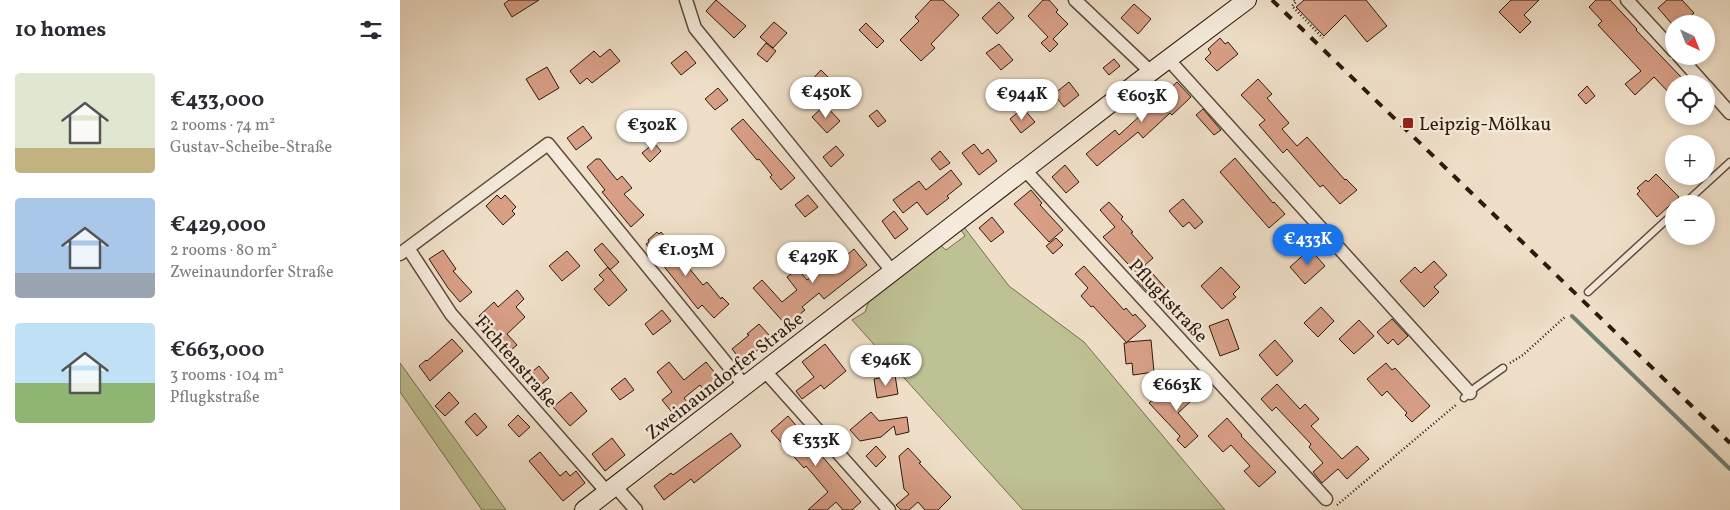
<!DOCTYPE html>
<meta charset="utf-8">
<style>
body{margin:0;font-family:Vollkorn,serif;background:#f7f7f7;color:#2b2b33;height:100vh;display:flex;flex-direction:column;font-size:19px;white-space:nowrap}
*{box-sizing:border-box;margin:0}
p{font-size:16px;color:#7c7c81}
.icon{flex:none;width:28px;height:28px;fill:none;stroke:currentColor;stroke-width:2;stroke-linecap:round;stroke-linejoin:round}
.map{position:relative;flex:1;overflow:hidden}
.drawer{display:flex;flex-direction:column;background:#fff;width:400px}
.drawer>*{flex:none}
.needle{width:32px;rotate:137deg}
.fabs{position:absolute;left:1265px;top:15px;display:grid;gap:10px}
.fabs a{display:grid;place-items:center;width:50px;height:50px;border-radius:50%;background:#fff;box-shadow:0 2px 8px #0003;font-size:25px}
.price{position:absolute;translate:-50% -42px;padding:0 11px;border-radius:18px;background:#fff;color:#222;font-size:16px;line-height:32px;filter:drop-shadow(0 1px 2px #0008)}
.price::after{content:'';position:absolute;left:50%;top:30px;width:15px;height:11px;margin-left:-8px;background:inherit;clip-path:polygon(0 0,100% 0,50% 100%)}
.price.selected{background:#1a73e8;color:#fff}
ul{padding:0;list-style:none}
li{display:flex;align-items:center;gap:15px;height:125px;padding:0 15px}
li span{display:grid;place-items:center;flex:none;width:140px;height:100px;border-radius:5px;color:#555}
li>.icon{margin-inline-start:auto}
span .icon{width:60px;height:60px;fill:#fffc;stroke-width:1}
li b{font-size:21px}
h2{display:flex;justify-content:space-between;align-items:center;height:60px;padding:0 15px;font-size:21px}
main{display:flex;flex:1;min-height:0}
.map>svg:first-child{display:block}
</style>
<main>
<section class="drawer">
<h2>10 homes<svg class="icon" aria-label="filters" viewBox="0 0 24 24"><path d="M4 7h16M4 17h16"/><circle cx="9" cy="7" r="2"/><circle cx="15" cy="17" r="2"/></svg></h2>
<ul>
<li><span style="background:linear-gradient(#dfe7d0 75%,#c2b280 0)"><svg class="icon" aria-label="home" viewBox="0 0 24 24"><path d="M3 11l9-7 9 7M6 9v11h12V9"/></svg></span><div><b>€433,000</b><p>2 rooms · 74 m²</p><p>Gustav-Scheibe-Straße</p></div></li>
<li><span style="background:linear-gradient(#a9c7e8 75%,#9aa5b1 0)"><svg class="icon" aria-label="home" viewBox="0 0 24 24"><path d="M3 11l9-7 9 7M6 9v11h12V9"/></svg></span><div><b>€429,000</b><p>2 rooms · 80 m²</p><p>Zweinaundorfer Straße</p></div></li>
<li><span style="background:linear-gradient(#bfe0f5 60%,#8fb573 0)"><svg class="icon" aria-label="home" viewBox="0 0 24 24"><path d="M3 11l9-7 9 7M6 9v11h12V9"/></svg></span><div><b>€663,000</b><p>3 rooms · 104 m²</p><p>Pflugkstraße</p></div></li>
</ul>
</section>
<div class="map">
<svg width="1330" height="510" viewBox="0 0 1330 510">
<rect width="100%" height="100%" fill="#efdfc8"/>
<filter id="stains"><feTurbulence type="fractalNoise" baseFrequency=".004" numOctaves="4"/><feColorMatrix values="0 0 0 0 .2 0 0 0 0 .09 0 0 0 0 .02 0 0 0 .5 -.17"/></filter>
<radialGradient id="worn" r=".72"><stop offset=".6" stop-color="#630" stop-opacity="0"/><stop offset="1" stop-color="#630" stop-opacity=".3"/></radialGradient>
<path fill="#bec193" stroke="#756e50" d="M564,227L609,286L684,342L825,510H623L452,320L465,312L470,298L539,244L546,250L565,236L561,230Z
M0,363L106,510H82L0,392Z"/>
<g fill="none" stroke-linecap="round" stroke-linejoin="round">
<path stroke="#6e7c72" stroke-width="4" d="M1172,316L1330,469"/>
</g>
<path fill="#d89f86" stroke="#2c1a0d" d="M109,0H139L112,17L104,4Z
M316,0L346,26L334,38L306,11Z
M531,0H543L559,15L531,44L535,48L521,61L500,40L519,21L515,17Z
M643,0H649L658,10L656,12L668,24L653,39L658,44L650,52L641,43L648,37L628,16Z
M904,0H966L987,26L967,42L945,15L924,36L896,7Z
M1111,0H1139L1124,15L1131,22L1120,33L1099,12Z
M1196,0H1210L1237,29L1236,30L1282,78L1274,84V98L1254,77L1235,95L1225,84L1241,71L1198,25L1202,21L1189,7Z
M1267,0H1282L1294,13L1281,24H1272L1258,8Z
M599,2L614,18L597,34L582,18Z
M734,4L751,19L738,34L721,18Z
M374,22L387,33L373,48L360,37Z
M466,23L484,41L477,48L459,30Z
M820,38L825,44L828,42L838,54L817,71L805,59L811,53L808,49Z
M366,43L376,51L367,62L357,54Z
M599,44L613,60L601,70L586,53Z
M210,49L220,61L192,83L187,78L180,84L170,71L194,51L200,57Z
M286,51L296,63L281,75L271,63Z
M714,59L720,66L709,75L703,68Z
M147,67L159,88L139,100L126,79Z
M421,70L433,82L417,99L405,87Z
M858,79L872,94L867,98L889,123L882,129L897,146L907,137L945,180L946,179L957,190L940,204L923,185L920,187L887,149L883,153L859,125L865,120L841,95Z
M669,82L679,95L664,107L654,94Z
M777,82L791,97L772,115L770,113L743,138L738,132L697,166L686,154L715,130L719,135Z
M1187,86L1195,96L1186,104L1178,95Z
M318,88L328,100L315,110L305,99Z
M425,105L440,121L427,133L412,117Z
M623,108L635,122L621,133L610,119Z
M803,109L821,130L814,135L796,115Z
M477,110L486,121L478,127L469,116Z
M343,119L395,178L381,190L370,177L372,175L359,159L357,160L331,129Z
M183,126L192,138L176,150L167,138Z
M254,143L261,151L250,162L242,153Z
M574,144L582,154L588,149L597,161L579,175L562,153Z
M436,146L444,155L431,167L423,157Z
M540,151L550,163L540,170L531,159Z
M835,158L873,203L874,202L885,214L869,228L820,172Z
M196,159H200L217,180L222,176L232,188L224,194L244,215L231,227L202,192L205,190L187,167Z
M665,165L679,182L666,193L652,177Z
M551,170L562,184L547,196L549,198L527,215L517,202L503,213L493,200L519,181L526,190Z
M1256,174L1279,197L1257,217L1237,194L1240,191L1237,188L1246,180L1248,182Z
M631,190L642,203L640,205L663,230L649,242L614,204Z
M97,195L101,199L105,195L116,207L112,211L115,214L103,225L86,206Z
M408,195L418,207L405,217L395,205Z
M783,199L803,222L795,229L789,222L783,227L769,211Z
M709,202L723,217L721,219L733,232L731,233L753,258L745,265L768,291L756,301L737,280L740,277L703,237L715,227L700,210Z
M494,211L508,229L495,239L482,221Z
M592,217L604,232L591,242L579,228Z
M257,232L259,234L261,232L270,243L269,244L303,285L307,282L321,299L322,297L329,304L314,318L302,305L298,309L246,244L249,242L248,240Z
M656,238L663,245L653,254L646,246Z
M202,243L219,262L210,270L194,250Z
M427,245L441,260L454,249L467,265L424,299L419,293L402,307L405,310L386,325L353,288L362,280L382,302L397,290L387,277L398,269L407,280L429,263L419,252Z
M910,249L925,266L905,284L890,267Z
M43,250L56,269L53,271L72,292L60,302L48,288L29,259Z
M167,251L180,266L162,281L149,266Z
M1034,261L1047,275L1034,287L1039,292L1024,307L1000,281L1015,267L1021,273Z
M684,266L724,310L726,308L733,316L735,314L746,326L727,342L751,340L754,372L733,375L732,363L726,364L724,343H727L693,306L691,307L681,296L688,288L675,274Z
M208,267L227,290L209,306L194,289L204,280L199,275Z
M821,267L840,287L833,294L836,297L822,309L801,286Z
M117,290L124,299L116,307L125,317L107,334L117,345L105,355L93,341L98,338L79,316L94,302L98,307Z
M921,307L934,321L918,337L904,323Z
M262,310L271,321L253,335L245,324Z
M828,319L839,349L820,356L809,326Z
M992,319L1008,336L998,345L993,339L988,344L977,332Z
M959,320L974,336L954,354L939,339Z
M359,324L370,336L367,339L369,341L348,358L346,355L340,359L332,349L349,335L347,334Z
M52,339L63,351L30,381L19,366L26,360L27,361Z
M875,340L893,361L877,376L859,355Z
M425,344L446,371L424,389L421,385L402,399L396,391L414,377L402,362Z
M269,362L284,380L306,362L320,379L305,391L300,385L284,398L289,404L275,416L262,400L272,392L257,372Z
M986,363L992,370L995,368L1030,406L1012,422L1005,415L1007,413L987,391L982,396L967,379Z
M139,366L149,378L136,389L126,377Z
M495,375L498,394L477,398L474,379Z
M225,378L234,390L220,400L211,389Z
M795,381L803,390L778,413L798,436L785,448L777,440L780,436L749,403L762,391L766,395L770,391L777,398Z
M877,384L900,409L905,404L919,419L911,426L942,459L957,446L969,459L947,479L938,469L922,483L913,472L923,463L909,447L911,444L876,407L872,411L861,399Z
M49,392L59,403L45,416L35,406Z
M171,392L187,411L170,426L153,407Z
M471,412L479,421L507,417L509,432L496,435L494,426L481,437L460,441L450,430Z
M75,413L87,427L77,436L65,422Z
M118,415L130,427L119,437L108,425Z
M388,416L461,502L452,510H443L436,502L427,510H408L428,492L406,466L404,468L371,431Z
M827,418L842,435L841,436L876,472L859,487L844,471L850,466L831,445L823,452L808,436Z
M331,433L341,446L294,483L291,479L264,500L254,486L271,473L273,475Z
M212,438L225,455L205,471L192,454Z
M476,446L486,457L476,467L466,456Z
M508,448L521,462L519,463L551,497L538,510H525L518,502L509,510H501L496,505L509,494L504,489L499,456Z
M140,452L160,476L166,471L170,476L176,471L185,483L163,501L129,461Z"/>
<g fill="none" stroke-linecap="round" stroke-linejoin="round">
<defs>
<path id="lane" d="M1284,204L1330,162
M1188,292L1274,213
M1064,398L1076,387L1103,368"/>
<path id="street" d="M286,0L295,28L492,271
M675,0L751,72
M1227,0L1274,51
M1279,56L1304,84
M768,59L1070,393
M1306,86L1330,113
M625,170L926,499
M8,248L51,314L207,492
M0,254L148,144L344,385
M364,370L489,510
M215,486L236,510"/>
<path id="secondary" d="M184,510L751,72L847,0"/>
</defs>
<use href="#lane" stroke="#5d4b3c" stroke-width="9"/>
<use href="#street" stroke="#5d4b3c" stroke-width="15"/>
<use href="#secondary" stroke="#2c1a0d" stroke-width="20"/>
<path stroke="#2c1a0d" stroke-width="2.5" stroke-dasharray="1 2.5" stroke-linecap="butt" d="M894,0L896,2L892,6L923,38
M1110,363L1123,355L1166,316
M937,505L1057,404"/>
<use href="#lane" stroke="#f5eadb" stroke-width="6"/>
<use href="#street" stroke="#f5eadb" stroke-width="12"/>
<use href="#secondary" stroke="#f5eadb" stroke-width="18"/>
<path stroke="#2c1a0d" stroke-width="4" stroke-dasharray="9 9" stroke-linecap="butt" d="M872,0L1330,443"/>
</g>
<rect fill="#8f2418" stroke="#f5eadb" stroke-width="2" x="1002" y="117" width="12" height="12" rx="2.5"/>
<g text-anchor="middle" stroke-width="5" stroke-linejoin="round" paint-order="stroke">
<g font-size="19" fill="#2c1a0d" stroke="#f5eadb" text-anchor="start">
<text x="1019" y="130">Leipzig-Mölkau</text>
</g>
<g font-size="19" fill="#2c1a0d" stroke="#f5eadb">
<text transform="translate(769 300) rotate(47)" y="7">Pflugkstraße</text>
<text transform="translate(117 361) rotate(49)" y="7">Fichtenstraße</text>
<text transform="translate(324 375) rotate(-38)" y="7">Zweinaundorfer Straße</text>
</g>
</g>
<rect width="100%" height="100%" filter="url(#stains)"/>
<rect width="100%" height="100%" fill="url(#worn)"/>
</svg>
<div class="fabs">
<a><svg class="needle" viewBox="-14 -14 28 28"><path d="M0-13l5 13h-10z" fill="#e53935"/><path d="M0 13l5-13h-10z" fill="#7c7c81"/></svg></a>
<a><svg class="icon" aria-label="locate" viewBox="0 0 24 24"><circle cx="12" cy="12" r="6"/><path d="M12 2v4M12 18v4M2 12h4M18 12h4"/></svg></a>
<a>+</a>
<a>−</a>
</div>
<b class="price" style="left:426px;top:119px">€450K</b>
<b class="price" style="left:622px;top:121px">€944K</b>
<b class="price" style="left:742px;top:123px">€603K</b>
<b class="price" style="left:252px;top:152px">€302K</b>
<b class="price selected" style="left:908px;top:266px">€433K</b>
<b class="price" style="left:286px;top:277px">€1.03M</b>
<b class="price" style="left:413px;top:284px">€429K</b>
<b class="price" style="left:486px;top:387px">€946K</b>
<b class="price" style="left:777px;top:412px">€663K</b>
<b class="price" style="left:416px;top:467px">€333K</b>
</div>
</main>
